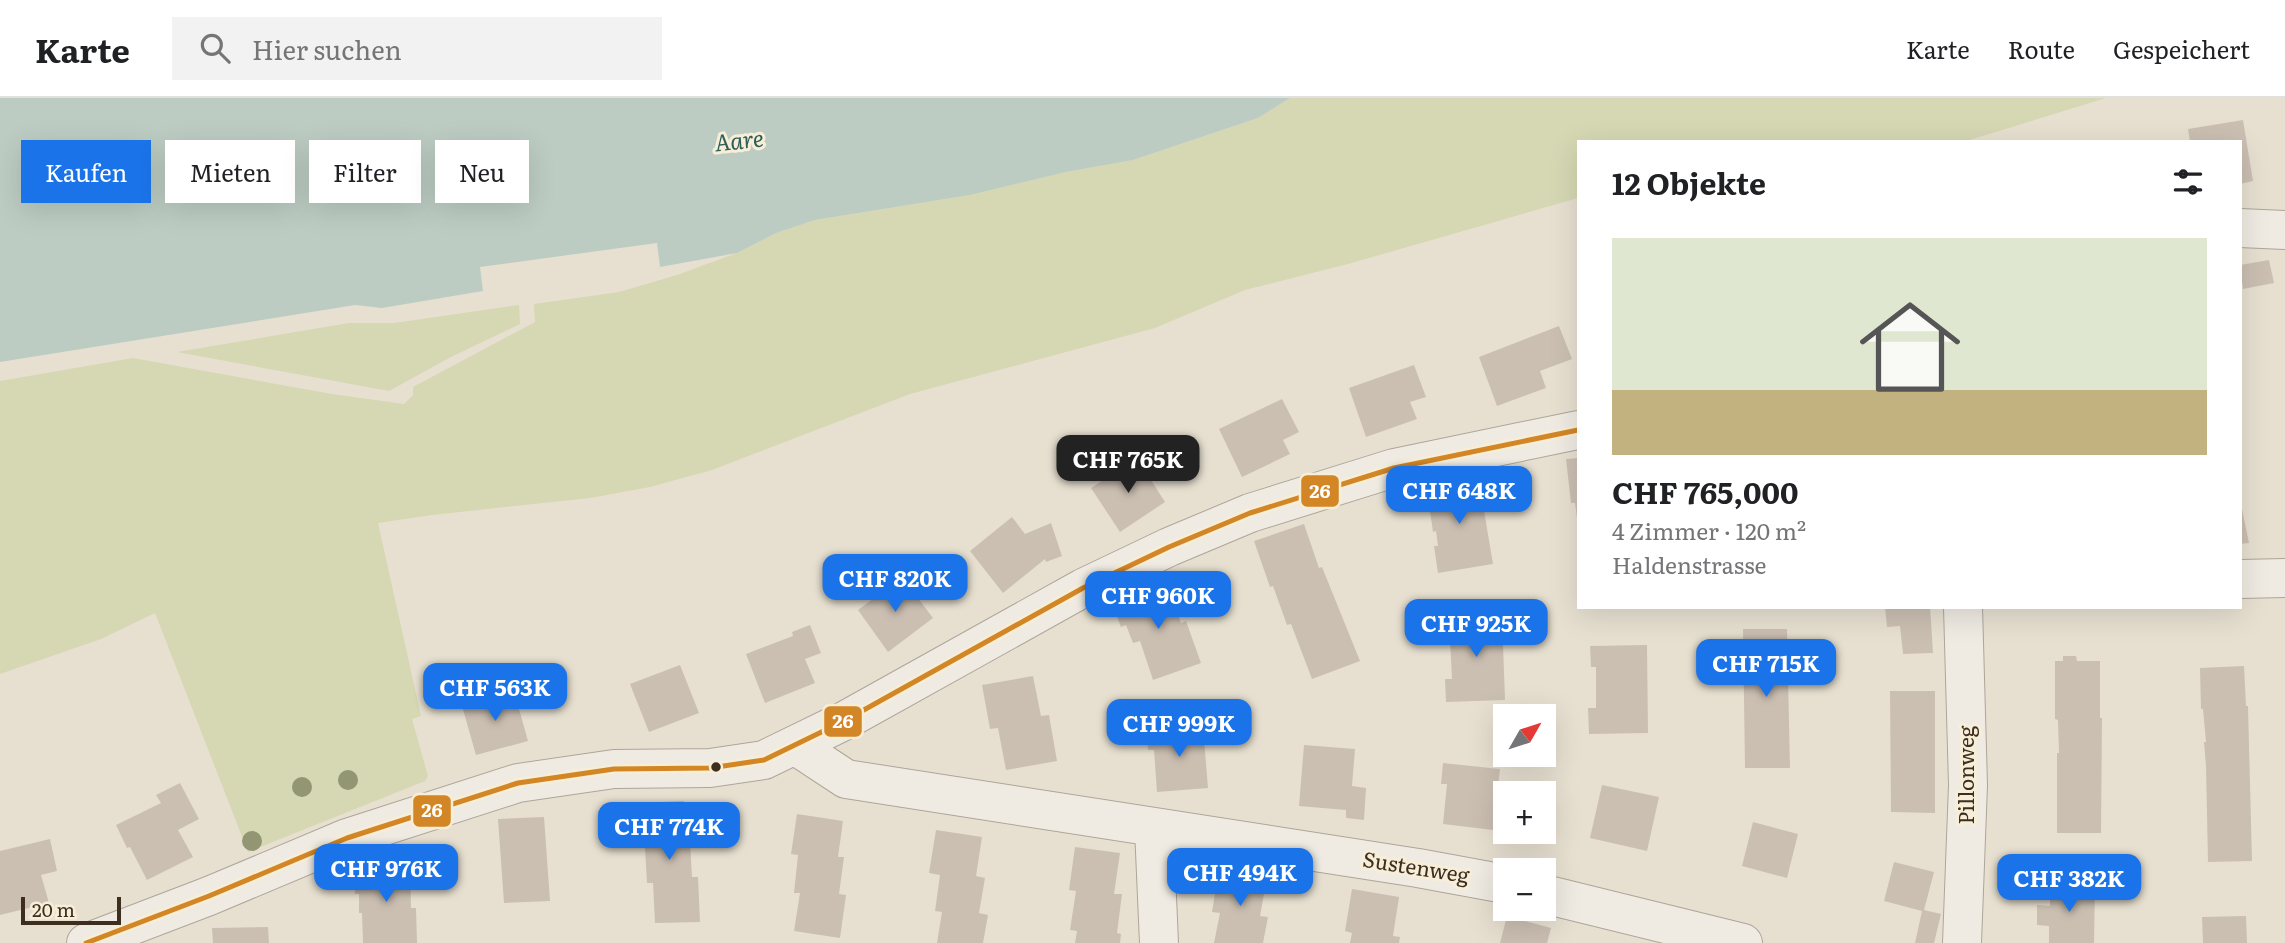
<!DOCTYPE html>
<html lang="de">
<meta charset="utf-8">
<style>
body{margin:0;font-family:Literata,serif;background:#f2f2f2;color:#202124;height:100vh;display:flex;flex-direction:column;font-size:26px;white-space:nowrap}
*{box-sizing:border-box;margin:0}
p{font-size:23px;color:#757577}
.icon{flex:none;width:38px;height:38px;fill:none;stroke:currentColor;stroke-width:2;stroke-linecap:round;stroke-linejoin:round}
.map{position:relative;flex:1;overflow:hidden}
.panel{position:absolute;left:1577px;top:42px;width:665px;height:469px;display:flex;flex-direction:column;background:#fff;border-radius:0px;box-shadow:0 7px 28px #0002}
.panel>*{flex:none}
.guide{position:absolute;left:21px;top:42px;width:665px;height:63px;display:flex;gap:14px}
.needle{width:46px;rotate:51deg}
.fabs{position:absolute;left:1493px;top:606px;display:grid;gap:14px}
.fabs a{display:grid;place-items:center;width:63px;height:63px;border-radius:0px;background:#fff;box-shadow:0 7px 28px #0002;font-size:35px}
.scale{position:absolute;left:21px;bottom:18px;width:100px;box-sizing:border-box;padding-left:7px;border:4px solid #3d2e20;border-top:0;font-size:19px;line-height:24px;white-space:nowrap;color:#3d2e20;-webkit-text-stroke:5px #f7eed8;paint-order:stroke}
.price{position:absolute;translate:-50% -60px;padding:0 16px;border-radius:14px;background:#1a73e8;color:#fff;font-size:23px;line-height:46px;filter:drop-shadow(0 2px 4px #0008)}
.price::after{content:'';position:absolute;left:50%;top:42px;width:21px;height:16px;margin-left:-10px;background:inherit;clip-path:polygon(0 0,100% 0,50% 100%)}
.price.selected{background:#222;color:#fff}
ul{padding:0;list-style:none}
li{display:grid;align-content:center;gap:14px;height:371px;padding:0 35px}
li+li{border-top:2px solid #e0e0e0}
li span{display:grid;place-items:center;height:217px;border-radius:0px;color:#555}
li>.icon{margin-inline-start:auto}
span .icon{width:126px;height:126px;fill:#fffc;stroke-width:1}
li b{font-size:30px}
h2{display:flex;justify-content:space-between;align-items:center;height:84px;padding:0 35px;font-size:30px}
.chip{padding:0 24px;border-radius:0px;background:#fff;box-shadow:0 7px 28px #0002;font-size:24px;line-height:63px}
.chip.selected{background:#1a73e8;color:#fff}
header{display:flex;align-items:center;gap:42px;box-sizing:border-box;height:98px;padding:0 35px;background:#fff;border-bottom:2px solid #e0e0e0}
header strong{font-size:33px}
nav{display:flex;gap:38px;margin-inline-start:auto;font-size:24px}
.search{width:490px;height:63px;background:#f2f2f2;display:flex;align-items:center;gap:18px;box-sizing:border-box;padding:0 24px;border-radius:0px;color:#757577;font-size:26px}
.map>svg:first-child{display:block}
</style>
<header>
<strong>Karte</strong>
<div class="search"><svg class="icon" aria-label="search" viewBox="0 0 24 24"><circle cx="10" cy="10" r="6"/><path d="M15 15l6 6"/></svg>Hier suchen</div>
<nav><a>Karte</a><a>Route</a><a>Gespeichert</a></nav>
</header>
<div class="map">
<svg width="2285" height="845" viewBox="0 0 2285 845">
<rect width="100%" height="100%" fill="#e7e0d1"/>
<path fill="#d6d7b3" d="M1290,0H2106L1963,44H1578V100L1348,166L1245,192L1155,230L910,296L712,372L650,389L590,400L432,417L378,425L421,618L412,621L428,678L425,683L248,754L155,515L101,541L0,576V283L133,260L332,296L404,306L413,297V289L535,224L534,206L619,194L677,177L737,155L776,135L815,122L970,97L1066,74L1133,62L1258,20Z
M519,207L520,226L449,260L389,293L177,254L349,225H394Z"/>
<path fill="#bcccc2" d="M0,0H1290L1258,20L1133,62L1066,74L970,97L815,122L776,135L737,155L660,169L657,145L480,169L483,193L382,210L355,207L0,264Z"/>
<path fill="#cbbfb2" d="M2243,22L2253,83L2240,86V44H2190L2188,31Z
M2269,162L2274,185L2243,191L2240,167Z
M1559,228L1572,261L1540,273L1546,290L1497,308L1479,259Z
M1414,267L1426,299L1410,304L1417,321L1366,339L1349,290Z
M1282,301L1299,334L1283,342L1290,356L1242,379L1219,331Z
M1137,360L1165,404L1120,434L1091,390Z
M1578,360V420H1577L1575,405H1571L1566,361Z
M1479,383L1493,466L1438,475L1434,448H1438L1436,433L1433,434L1430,413L1426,414L1423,390Z
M2240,401L2249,445L2240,446Z
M1012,419L1025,436L1051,425L1062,458L1046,464L1045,461L1003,495L970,453Z
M1304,426L1319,470L1322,469L1360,563L1312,581L1291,526L1287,527L1273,488L1270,489L1254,443Z
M902,479L933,520L888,554L858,512Z
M1167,486L1181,525L1186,523L1201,565L1153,582L1140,543L1133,545L1126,527L1121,529L1112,506Z
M1885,509H1930L1933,555L1903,556L1900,528L1887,529Z
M1502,518L1505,602L1446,604L1445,581H1452L1450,541H1446L1445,520Z
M810,527L821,555L805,561L815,585L765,605L746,556L793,538L792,534Z
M1743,531H1787L1790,670H1745Z
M1647,547L1648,635L1589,636L1588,610H1596V569H1591L1590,548Z
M2063,558H2076L2077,563H2100V620H2102L2101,735H2057V655H2059L2058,622L2055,621V563H2063Z
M680,567L699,615L649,634L630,586Z
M2244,568L2246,608H2248L2252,763L2208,764L2206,668L2204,644H2206L2203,611H2201L2200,570Z
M1033,578L1041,618L1049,617L1057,663L1006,672L998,630L990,631L982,587Z
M514,593L528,643L476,657L462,608Z
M1890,593H1935V715L1891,714Z
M1203,629L1208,690L1157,694L1154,652H1148L1147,633Z
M1304,647L1355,651L1352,688L1366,690L1364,722L1346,720V712L1299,708Z
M1443,665L1500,671L1493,732L1443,726L1447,686H1441Z
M180,685L199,721L178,732L193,759L147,782L130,749L127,750L116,727L161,705L156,697Z
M1602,687L1659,699L1647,753L1590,740Z
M684,703L687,744H690L692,779H698L700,824L655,825L653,785H647L645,750H639L637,705Z
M797,716L843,723L838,759H844L839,796L846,797L840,840L794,833L800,795H794L798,757L791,756Z
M544,719L550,803L504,805L498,721Z
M1753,724L1798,736L1787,780L1742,768Z
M936,732L982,739L976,778L985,780L979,815L988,817L983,845H937L942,814L935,813L940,777L929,775Z
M50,741L57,773L41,777L49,805L0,817V753Z
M1075,749L1120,755L1114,796H1122L1117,835L1121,836L1120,845H1075L1077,833L1070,832L1076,793L1069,792Z
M1894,764L1934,774L1924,812L1941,816L1934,845H1915L1922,813L1884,803Z
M410,767L411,810H416L417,845H363L362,815H359V796H355L354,770Z
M1219,771L1267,779L1260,818L1268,819L1263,845H1214L1220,815L1212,814Z
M2050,787H2095L2094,845H2049V828L2037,827V807L2050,808Z
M1352,791L1399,799L1393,838L1400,839L1399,845H1350L1352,835L1345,833Z
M1507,818L1551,830L1547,845H1500Z
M2246,818L2247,845H2203L2202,819Z
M268,829L269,845H213L212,830Z"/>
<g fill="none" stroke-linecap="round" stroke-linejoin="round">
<defs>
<path id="minor" d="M2240,130L2285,132
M2240,481L2285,480
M796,648L846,681L1418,770L1505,786
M1154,730L1159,845
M1544,796L1743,845
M86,845L209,798L347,740L518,685L614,671L710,670L764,662L844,623L1083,490L1169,449L1250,415L1394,370L1578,332
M1962,845L1968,687L1963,509"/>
</defs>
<use href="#minor" stroke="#ada599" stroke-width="40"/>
<use href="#minor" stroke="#efebe3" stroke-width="38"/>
<defs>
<path id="bus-1" d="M86,845L209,798L347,740L518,685L614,671L710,670L764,662L844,623L1083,490L1169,449L1250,415L1394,370L1578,332"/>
</defs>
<use href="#bus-1" stroke="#f7eed8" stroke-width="10"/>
<use href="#bus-1" stroke="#d38626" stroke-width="5"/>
</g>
<g fill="#929673">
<circle cx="348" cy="682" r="10"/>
<circle cx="302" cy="689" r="10"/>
<circle cx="252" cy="743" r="10"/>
</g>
<circle fill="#3d2e20" stroke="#f7eed8" stroke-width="2.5" cx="716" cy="669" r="6"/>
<g text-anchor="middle" stroke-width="6" stroke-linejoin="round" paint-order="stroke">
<g font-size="21" fill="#3d2e20" stroke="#f7eed8">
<text transform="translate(1967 677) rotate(-90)" y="7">Pillonweg</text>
<text transform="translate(1416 770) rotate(9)" y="7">Sustenweg</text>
</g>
<g font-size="23" font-style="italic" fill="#2f5d5a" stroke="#f7eed8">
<text transform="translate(739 43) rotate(-6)" y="8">Aare</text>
</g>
</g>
<g stroke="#f7eed8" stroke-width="2.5">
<rect x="1300" y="376" width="40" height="34" rx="7" fill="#d38626"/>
<rect x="823" y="607" width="40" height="33" rx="7" fill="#d38626"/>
<rect x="412" y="696" width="40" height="34" rx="7" fill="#d38626"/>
</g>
<g font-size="19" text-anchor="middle" font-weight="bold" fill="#fff">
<text x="1320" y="400">26</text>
<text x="843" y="630">26</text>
<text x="432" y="719">26</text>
</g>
</svg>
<div class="fabs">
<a><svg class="needle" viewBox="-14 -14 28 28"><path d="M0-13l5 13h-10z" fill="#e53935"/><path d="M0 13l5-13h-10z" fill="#757577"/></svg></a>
<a>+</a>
<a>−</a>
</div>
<div class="scale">20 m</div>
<b class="price selected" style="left:1128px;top:397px">CHF 765K</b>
<b class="price" style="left:1459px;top:428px">CHF 648K</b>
<b class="price" style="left:895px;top:516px">CHF 820K</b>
<b class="price" style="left:1158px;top:533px">CHF 960K</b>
<b class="price" style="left:1476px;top:561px">CHF 925K</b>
<b class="price" style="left:1766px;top:601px">CHF 715K</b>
<b class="price" style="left:495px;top:625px">CHF 563K</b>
<b class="price" style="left:1179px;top:661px">CHF 999K</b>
<b class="price" style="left:669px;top:764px">CHF 774K</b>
<b class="price" style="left:386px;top:806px">CHF 976K</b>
<b class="price" style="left:1240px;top:810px">CHF 494K</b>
<b class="price" style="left:2069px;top:816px">CHF 382K</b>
<div class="guide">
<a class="chip selected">Kaufen</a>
<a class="chip">Mieten</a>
<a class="chip">Filter</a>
<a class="chip">Neu</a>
</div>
<section class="panel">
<h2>12 Objekte<svg class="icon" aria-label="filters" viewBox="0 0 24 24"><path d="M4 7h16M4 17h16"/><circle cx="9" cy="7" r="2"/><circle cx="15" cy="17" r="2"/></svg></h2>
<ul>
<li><span style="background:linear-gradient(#dfe7d0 70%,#c2b280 0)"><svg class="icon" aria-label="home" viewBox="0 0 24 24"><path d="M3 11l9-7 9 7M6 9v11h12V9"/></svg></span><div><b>CHF 765,000</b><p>4 Zimmer · 120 m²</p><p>Haldenstrasse</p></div></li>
</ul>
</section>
</div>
